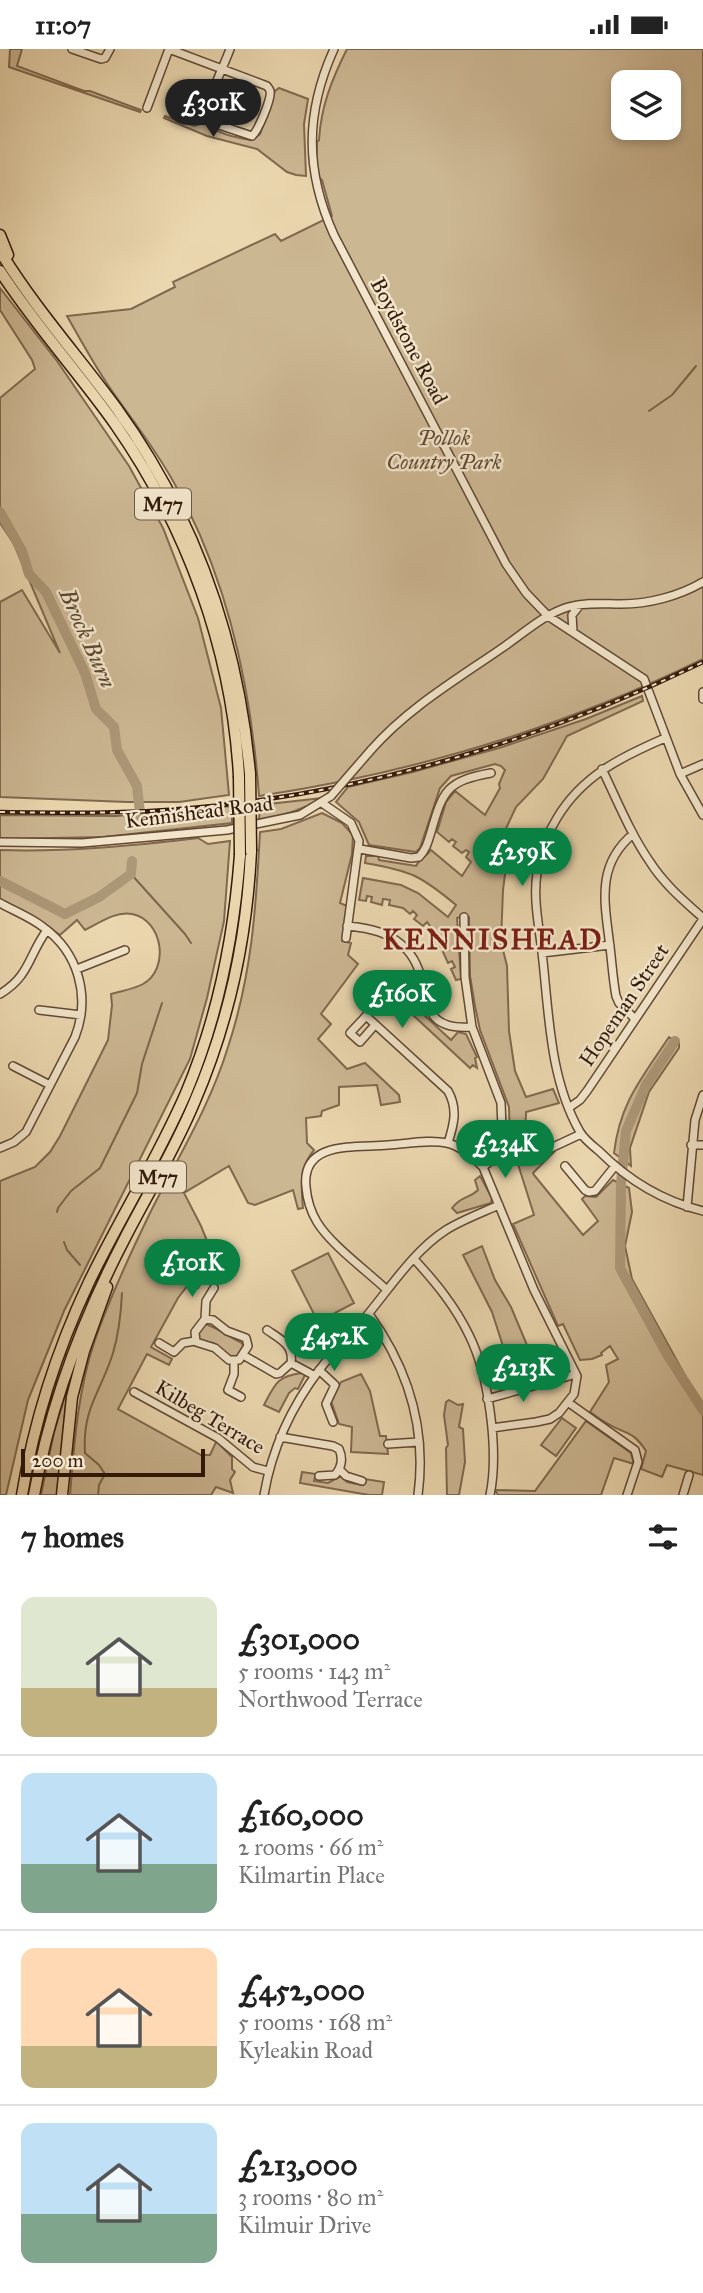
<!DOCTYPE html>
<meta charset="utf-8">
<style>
body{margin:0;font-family:"IM FELL Great Primer",serif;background:#f2f2f2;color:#222;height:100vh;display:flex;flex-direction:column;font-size:26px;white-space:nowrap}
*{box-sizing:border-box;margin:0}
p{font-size:23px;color:#767676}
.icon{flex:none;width:38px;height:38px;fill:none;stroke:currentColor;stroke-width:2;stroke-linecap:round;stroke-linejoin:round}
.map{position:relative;height:1446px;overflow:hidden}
.panel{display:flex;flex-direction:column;background:#fff;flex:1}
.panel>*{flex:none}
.fabs{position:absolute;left:611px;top:21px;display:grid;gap:14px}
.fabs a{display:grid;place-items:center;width:70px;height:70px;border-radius:14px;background:#fff;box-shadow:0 4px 10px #0003;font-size:35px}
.scale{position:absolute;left:21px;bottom:18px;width:184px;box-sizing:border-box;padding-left:7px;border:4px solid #331a0b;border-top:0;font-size:19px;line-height:24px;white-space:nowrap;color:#331a0b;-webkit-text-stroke:5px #f2e5cb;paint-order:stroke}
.price{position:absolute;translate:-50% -60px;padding:0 16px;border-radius:24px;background:#0b8043;color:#fff;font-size:23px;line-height:46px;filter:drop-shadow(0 2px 4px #0008)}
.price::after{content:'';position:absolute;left:50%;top:42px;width:21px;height:16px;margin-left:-10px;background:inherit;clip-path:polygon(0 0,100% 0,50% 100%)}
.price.on{background:#222;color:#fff}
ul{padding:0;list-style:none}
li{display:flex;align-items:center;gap:21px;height:175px;padding:0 21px}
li+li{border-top:2px solid #e0e0e0}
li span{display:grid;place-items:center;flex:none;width:196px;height:140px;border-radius:14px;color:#555}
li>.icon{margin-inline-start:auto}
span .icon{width:84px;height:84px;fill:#fffc;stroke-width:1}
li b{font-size:30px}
h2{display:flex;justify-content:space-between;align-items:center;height:84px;padding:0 21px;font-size:30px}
.status{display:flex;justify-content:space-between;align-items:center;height:49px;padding:0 35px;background:#fff;direction:ltr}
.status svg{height:19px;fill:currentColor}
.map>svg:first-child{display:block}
</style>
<div class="status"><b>11:07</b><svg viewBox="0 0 49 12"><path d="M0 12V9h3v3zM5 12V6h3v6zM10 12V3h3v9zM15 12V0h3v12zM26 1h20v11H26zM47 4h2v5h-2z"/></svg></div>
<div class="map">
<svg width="703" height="1446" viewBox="0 0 703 1446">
<rect width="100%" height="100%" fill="#ebd7af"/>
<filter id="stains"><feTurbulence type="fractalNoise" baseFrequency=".00286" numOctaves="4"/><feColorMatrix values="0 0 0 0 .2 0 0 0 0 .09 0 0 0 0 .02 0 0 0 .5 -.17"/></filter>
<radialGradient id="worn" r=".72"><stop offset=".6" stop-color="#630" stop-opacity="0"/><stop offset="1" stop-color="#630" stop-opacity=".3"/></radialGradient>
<path fill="#ccb793" stroke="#80684f" stroke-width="2" fill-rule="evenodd" d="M10,0H22L17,17L84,42H90L141,61L140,63L9,18Z
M347,0H703V610C564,678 412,724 259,747C251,638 228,528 173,432C154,398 130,368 108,336C93,314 80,290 67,267L131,260L175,238L173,233L275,185L281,192L332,167L322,131L316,126L317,93L319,91C321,57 332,30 347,0ZM623,33H668V79H623Z
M279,39L308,50L304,75L306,127L296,126L287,123L257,100L207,87L164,69L165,67L194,77L204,74C219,85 233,88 251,91L260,85L275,42Z
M0,239L57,312L129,417L163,479L198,569L221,659L229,746L179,753H127L0,748V553L22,541L60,604L14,495L0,474V349L35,320L32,311L0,261Z
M642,647L643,652L567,687L543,730L516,758L502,788L509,794L503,841L501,893L507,917L509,982L515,1022L526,1048L553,1040L559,1054L526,1063C527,1078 519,1084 523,1099L510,1089L509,1058L480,981L475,957L470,927L469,868L465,866L457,869L461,930L456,931L451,920L455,918L452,912L448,914L443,903L447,901L444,896L440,898L435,887L427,881L430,877L427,873L423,877L414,870L417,866L413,862L410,865L403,859L389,856L390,851L383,850L382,856L371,853L372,848L367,847L366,852L359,851L363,829L401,836L418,844L448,868L456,856C420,826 411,822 365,814L366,807H378L379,811L416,817C419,810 426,808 431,801L462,827L471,813L466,808L469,803L466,801L462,804L453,797L456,793L452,790L449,793L437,783L446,753L455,742L485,766L500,739L499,735L505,721L501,717L495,715L451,727L440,739L420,799L416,803L369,796L359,773L336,753L348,738L413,723L499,699L586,670Z
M322,749C302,761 283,767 259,771L260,756Z
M232,757V774L103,788L0,790V766L116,767Z
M322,764L342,774L353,786L352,805L340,854L347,857L342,892L351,894L348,906L358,915L321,965L331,975L318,990L347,1020L365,1014L399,1046L400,1053L381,1056L377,1036L339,1038V1056L322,1062L321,1067L306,1069L307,1094L314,1101C299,1119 301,1136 303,1159L298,1160L293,1141L255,1156L248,1154L229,1117L184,1144L201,1177L212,1204L203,1221L212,1235L203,1231L198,1239L188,1236L178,1249L151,1298L172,1310L169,1316L147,1305L118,1360L201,1406H210L216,1393L218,1394L232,1408V1420L235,1423L230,1431L233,1444L216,1438L211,1446H70C74,1395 78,1342 94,1294C109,1250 131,1203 151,1162C178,1108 210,1057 228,998C252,925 256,859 260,783L281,780Z
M198,789L208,795L230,792L224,872L207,949L190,1010L64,1262L28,1351L6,1446H0V1132L35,1118L50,1103L60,1087L108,991L112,956L111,945C121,942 134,940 143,935C170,920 163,871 132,865C115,862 99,874 85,881L77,871L60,886L30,865L0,850V801C67,803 131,797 198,789Z
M417,936L423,965L451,991L458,983L466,985L477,1008L475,1009L477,1019L473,1016L470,1019L400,954Z
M669,988L679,994V999L649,1043L630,1099L631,1117L614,1104C620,1053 642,1029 669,988Z
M553,1104L533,1124L534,1126L583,1186L598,1172L582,1150L585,1147L596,1148L613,1131L629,1139L632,1163L625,1197L632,1230L703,1359V1426L667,1416L662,1428L641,1420L646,1402C633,1382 628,1386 610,1376C603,1373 597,1368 590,1363L609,1333L606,1316L618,1310L610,1297L601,1304L602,1306L592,1310L580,1311L563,1275L558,1277L513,1175L534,1166L517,1112Z
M480,1127L492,1149L491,1154L457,1164L452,1159C462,1146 469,1150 478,1141L475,1131Z
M482,1197L495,1231L511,1258L535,1315L530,1316L527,1310L518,1313L519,1319L511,1322L492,1263L463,1206Z
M328,1204L354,1254L318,1273L292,1222Z
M204,1275C211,1275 233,1290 242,1294L243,1297L237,1307L231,1308L213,1294L198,1291V1284Z
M302,1324L305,1326L298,1340L295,1339L289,1344L279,1363L264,1356C275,1335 277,1327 302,1324Z
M361,1325L370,1342L380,1387H386L388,1405L351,1403L352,1378L339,1375L331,1352L341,1333Z
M71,1327L66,1353L57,1446H41L54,1384Z
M449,1351L458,1356L463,1355L459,1378L463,1380L465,1413L459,1446H447L446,1399L448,1396L444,1366L446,1353Z
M562,1369L576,1379L556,1407L541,1396Z
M586,1372L631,1404L634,1415L614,1409L601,1446H498L495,1441L535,1442Z
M302,1423L316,1425L314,1432L328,1434L341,1427L347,1433L363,1436L365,1430L384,1433L382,1446H369L300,1434Z"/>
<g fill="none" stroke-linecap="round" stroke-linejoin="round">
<path stroke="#7c654c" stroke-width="2" d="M649,362L672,346L696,317
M131,825L185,885L191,894
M57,1163L58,1159L71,1142L100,1119L137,1044L142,1015L162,954
M64,1193L67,1201L80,1216
M98,1446L99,1436L105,1425L99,1416L85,1404C82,1359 101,1343 113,1304C119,1284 121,1265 122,1244"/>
<path stroke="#ac9777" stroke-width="10" d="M0,463L22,502L29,525L46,543L85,624L96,660L114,678L117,701L137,737L141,773
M0,832L65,865L99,848L131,825L132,812
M675,992L646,1036L626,1082L621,1134L620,1219L668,1307L703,1361"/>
<defs>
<path id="minor" d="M72,0L101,10L105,9L110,0
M169,0L267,37C268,39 270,40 270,42C272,49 258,82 252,87L210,73L206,69C206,52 224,17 230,0
M334,0C305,64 305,122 334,186L506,515L526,544L548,567L644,630L680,725L703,766
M147,59L169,0
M573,583L572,566L580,556
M703,643V650
M665,689C621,708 582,727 557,769C547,785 539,805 537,824C533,850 539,877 542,903C549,963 549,1029 580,1083C585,1091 593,1097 599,1102C629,1132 662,1152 703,1162
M371,701C409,658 459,629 505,597C525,583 545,565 568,558C586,553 604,555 621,555C649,555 679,547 703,533
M602,720C617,751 630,784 650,813C664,835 684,852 703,869
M680,725L703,715
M322,754L351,774L359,792L346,889
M633,785C595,817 605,855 610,898C612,914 613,931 616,947L619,954L635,970
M0,793L82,794L227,781L300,766L331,747
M360,800L411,809L419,808C426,801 428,793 431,783C443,741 447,732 491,724
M0,854C14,862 30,868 43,878C78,903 91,947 75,988L26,1083L14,1093L0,1099
M464,868L465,928L472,978L501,1054L502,1080L509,1106
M347,877C369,879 391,883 407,901C436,933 410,983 472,978
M542,904L610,896
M77,920L125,901
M0,945C30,927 28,907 47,881
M39,961L81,966
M375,976L360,993L350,984L366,967L448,1042C458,1060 454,1075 448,1094
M13,1017L50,1036
M570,1058L580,1051L587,1042L703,870
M691,1096H703
M565,1117L585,1141L589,1143L595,1142L615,1117
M483,1118L495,1109L551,1099L581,1085
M687,1158L695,1071L703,1046
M415,1211C436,1234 455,1257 469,1286C489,1326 499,1402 490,1446
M387,1241C367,1222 331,1196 317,1173C311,1163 307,1150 306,1138C301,1091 356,1099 388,1096C406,1095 429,1090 447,1094C461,1097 473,1108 483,1118L534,1241L577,1327L574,1345L559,1364L550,1370L536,1373L492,1379
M369,1265C408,1319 427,1378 418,1446
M205,1270L213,1271L227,1282L246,1289L248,1297L239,1311H229L215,1299L196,1293L195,1283Z
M205,1270L206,1252L214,1239
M267,1281C280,1290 294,1296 291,1314
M159,1294L174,1303L183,1294L195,1292
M243,1306L276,1325L280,1324L291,1314L315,1327
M234,1312V1325L228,1341L241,1348
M319,1321L335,1336L326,1355L333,1373
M556,1331L576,1325
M134,1343L218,1389L253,1418L268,1422
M487,1350L551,1332
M569,1354L635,1401L638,1413L627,1446
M280,1388L333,1397L339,1400C343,1409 342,1418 335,1426L319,1427
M388,1395L418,1393
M340,1421L346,1427L362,1432
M264,1446C272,1399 291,1358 320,1320C335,1300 354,1283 369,1264C392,1236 415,1201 446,1181C462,1171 481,1164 499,1156
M683,1446L689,1426"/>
<path id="highway" d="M0,186L8,206
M0,202C34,258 78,307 117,360C195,468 238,593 250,725
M0,222C35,276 78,323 115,375C187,478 232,601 239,727
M22,1446C34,1372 57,1301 89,1233C120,1169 158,1109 186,1044C218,968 234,887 240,806
M34,1446C50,1356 82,1272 124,1191C147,1146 174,1102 194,1054C229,973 247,889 251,802
M62,1446L72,1348L84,1302L107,1238"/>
</defs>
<use href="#minor" stroke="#614934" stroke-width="10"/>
<use href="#highway" stroke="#331a0b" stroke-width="13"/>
<use href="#minor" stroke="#f2e5cb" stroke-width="7"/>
<use href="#highway" stroke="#ebd7af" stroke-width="10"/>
<defs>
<path id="rail" d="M0,763C63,764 128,765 191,759C367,744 544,690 703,613"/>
</defs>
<use href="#rail" stroke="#331a0b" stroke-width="4.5"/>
<use href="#rail" stroke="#f2e5cb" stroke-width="2" stroke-dasharray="5" stroke-linecap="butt"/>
<defs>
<path id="minor-bridge" d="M331,747L371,701"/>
<path id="highway-bridge" d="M250,725L251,802
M239,727L240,806"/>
</defs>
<use href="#minor-bridge" stroke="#614934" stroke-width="10" stroke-linecap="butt"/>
<use href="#highway-bridge" stroke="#331a0b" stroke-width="13" stroke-linecap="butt"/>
<use href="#minor-bridge" stroke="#f2e5cb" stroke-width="7"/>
<use href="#highway-bridge" stroke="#ebd7af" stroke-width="10"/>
</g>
<g text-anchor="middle" stroke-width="5" stroke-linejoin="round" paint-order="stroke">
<g fill="#f2e5cb" stroke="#6c5745" stroke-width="2">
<rect x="135" y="439.5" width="56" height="31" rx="5"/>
<rect x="130" y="1112.5" width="56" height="31" rx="5"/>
</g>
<g font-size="19" font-weight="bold" fill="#331a0b">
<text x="163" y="462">M77</text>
<text x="158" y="1135">M77</text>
</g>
<g font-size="21" fill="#331a0b" stroke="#f2e5cb">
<text transform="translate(409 292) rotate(62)" y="7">Boydstone Road</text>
<text transform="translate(199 763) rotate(-7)" y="7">Kennishead Road</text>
<text transform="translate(624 956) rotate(-56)" y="7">Hopeman Street</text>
<text transform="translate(210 1368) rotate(31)" y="7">Kilbeg Terrace</text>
</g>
<g font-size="21" font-style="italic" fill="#614934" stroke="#f2e5cb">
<text x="444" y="396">Pollok<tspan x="444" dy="24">Country Park</tspan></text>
</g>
<g font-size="23" font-style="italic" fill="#5d4631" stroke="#f2e5cb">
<text transform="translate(88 589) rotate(66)" y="8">Brock Burn</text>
</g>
<g font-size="28" font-weight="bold" letter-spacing="2" fill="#7a1f14" stroke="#f2e5cb">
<text x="493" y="900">KENNISHEAD</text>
</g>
</g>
<rect width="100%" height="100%" filter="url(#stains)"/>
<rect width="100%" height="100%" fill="url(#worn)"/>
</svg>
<div class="fabs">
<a><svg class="icon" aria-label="layers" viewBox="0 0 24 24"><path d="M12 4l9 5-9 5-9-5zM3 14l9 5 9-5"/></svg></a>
</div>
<div class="scale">200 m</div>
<b class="price on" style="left:213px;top:90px">£301K</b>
<b class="price" style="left:522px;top:839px">£259K</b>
<b class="price" style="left:402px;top:981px">£160K</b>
<b class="price" style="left:505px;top:1131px">£234K</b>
<b class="price" style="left:192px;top:1250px">£101K</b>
<b class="price" style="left:334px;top:1324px">£452K</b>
<b class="price" style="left:523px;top:1355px">£213K</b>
</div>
<section class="panel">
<h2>7 homes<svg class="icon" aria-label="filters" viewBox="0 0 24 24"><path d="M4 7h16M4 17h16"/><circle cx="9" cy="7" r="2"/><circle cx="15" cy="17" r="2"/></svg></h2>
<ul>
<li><span style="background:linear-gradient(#dfe7d0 65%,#c2b280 0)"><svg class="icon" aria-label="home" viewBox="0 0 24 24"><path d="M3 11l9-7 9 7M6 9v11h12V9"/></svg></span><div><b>£301,000</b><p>5 rooms · 143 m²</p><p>Northwood Terrace</p></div></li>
<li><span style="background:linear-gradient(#bfe0f5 65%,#7fa58c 0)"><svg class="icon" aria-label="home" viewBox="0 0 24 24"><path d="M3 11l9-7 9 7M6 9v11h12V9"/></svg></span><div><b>£160,000</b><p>2 rooms · 66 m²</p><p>Kilmartin Place</p></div></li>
<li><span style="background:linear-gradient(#ffd9b3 70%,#c2b280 0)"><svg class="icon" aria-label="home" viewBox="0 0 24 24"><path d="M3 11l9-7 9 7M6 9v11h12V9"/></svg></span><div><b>£452,000</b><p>5 rooms · 168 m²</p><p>Kyleakin Road</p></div></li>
<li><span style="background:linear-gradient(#bfe0f5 65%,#7fa58c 0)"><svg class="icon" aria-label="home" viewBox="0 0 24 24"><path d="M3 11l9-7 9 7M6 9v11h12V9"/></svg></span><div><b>£213,000</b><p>3 rooms · 80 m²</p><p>Kilmuir Drive</p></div></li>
</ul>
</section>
